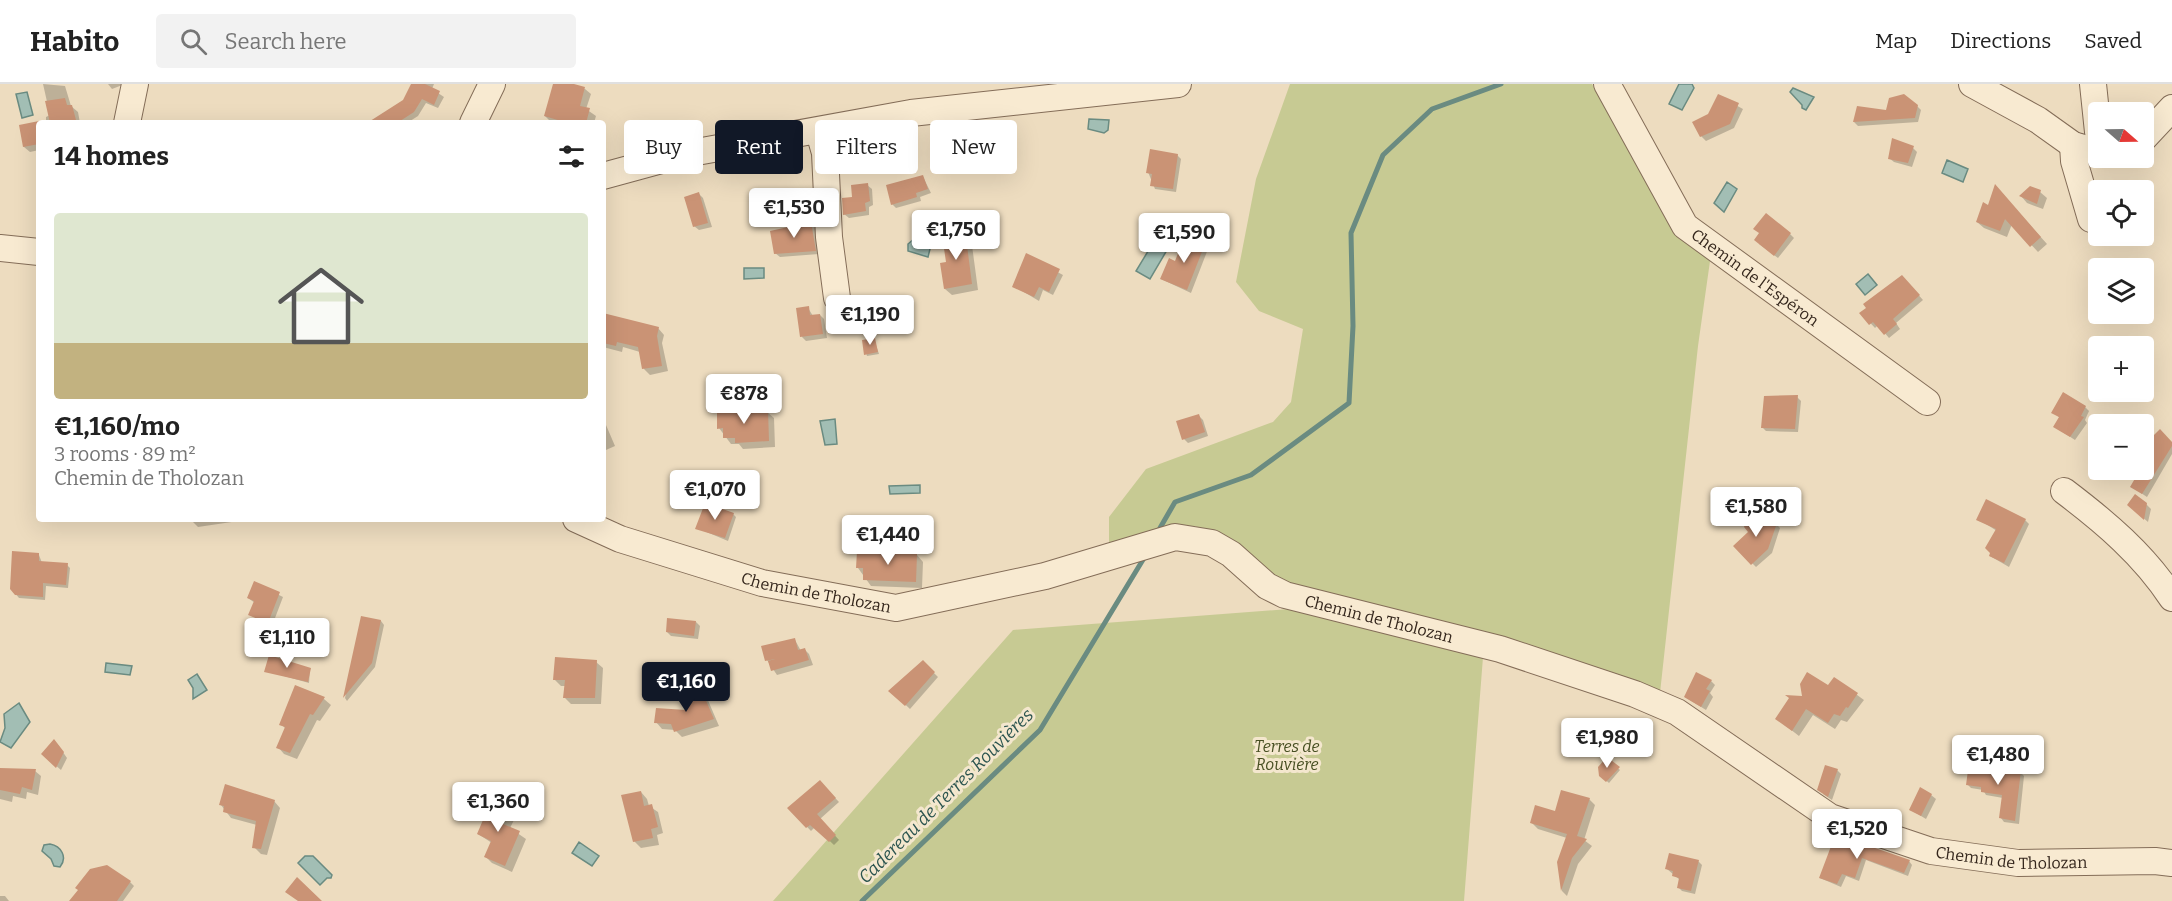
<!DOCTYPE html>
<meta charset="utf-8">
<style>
body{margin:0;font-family:Bitter,serif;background:#f2f2f2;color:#222;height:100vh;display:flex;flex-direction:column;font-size:22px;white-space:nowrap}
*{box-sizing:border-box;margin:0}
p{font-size:20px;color:#767676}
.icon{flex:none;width:33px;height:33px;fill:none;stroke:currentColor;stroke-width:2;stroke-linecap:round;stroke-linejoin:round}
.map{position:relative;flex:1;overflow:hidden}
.panel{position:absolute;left:36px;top:36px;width:570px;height:402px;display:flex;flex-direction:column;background:#fff;border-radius:6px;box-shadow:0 6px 24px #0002}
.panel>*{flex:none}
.guide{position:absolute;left:624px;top:36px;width:570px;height:54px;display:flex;gap:12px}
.needle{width:39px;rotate:110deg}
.tools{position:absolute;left:2088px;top:18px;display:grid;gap:12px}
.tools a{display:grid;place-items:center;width:66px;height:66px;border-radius:6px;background:#fff;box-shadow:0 6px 24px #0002;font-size:30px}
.price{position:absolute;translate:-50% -51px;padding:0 14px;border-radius:6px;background:#fff;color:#222;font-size:20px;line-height:39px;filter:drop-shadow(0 2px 3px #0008)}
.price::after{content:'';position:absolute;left:50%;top:36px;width:18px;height:14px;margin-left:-9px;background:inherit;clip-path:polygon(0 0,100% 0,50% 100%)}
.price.current{background:#111827;color:#fff}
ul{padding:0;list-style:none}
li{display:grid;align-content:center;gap:12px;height:318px;padding:0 18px}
li span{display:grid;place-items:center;height:186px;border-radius:6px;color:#555}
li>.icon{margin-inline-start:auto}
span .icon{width:108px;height:108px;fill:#fffc;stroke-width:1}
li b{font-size:26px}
h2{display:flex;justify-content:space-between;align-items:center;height:72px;padding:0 18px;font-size:26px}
.pill{padding:0 21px;border-radius:6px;background:#fff;box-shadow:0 6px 24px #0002;font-size:21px;line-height:54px}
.pill.current{background:#111827;color:#fff}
header{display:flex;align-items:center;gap:36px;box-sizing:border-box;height:84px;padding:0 30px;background:#fff;border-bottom:2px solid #e0e0e0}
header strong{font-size:28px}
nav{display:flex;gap:33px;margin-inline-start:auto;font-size:21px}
.search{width:420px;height:54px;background:#f2f2f2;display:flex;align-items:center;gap:15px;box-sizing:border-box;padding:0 21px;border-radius:6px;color:#767676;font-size:22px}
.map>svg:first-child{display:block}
</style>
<header>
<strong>Habito</strong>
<div class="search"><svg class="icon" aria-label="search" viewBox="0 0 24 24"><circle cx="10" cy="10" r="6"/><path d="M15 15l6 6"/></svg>Search here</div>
<nav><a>Map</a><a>Directions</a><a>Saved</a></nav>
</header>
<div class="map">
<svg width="2172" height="817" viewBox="0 0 2172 817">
<rect width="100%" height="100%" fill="#eddcbf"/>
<path fill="#c7ca93" d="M1290,0H1592L1664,131L1711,170L1698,262L1660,609L1278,500L1236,464L1195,442L1109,460V433L1146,385L1273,338L1291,318L1303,245L1259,227L1236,198L1256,95Z
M1302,524L1483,573L1464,817H773L1013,546Z"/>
<path fill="#a2beb4" stroke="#6a8b81" stroke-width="1.5" d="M1679,0H1692L1694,4L1682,26L1669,20Z
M1793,4L1814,13L1806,26L1802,24V21L1790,8Z
M27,8L33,31L22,34L16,10Z
M1089,35L1109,36L1108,46L1104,49L1088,45Z
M1947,76L1968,85L1963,98L1942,89Z
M1727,98L1737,105L1724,128L1714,119Z
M915,154L920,155L930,165L928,173L908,167V160Z
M1153,159L1167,166L1150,195L1136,187Z
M744,184H764V194L744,195Z
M1868,190L1877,201L1865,211L1856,200Z
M835,335L837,360L825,361L820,337Z
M920,401V409L890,410L889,402Z
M106,579L132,582L130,591L105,588Z
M689,585L695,593L691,605L673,610L663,606L664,597L676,594L683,586Z
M197,590L207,606L193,615V604L188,596Z
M19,619L30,638L11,664L0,658L5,644L4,630Z
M579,758L599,772L592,782L572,769Z
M50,760C61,762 68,773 60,783L54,782L51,775L42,767L44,761Z
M305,772H313L332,791L331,794H327L320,801L298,779Z"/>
<path fill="#0003" d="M43,0L65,2L71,22L78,28L80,39H39V66L30,68L24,63L20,43L46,36V33L50,31Z
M125,0L112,5L108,0Z
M413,0H434L432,5L444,13L438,24L426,19L418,32L407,39H386L405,17Z
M554,0H568L585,5L591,10L586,25L596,32L594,39L551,38L545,32Z
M1719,12L1743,25L1734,44L1706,57L1701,52Z
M1917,22L1921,26L1918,38L1858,42L1854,38L1858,23L1887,27Z
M1913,64L1917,68L1912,83L1894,78L1889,74Z
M1177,71L1181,75L1176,108L1155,105L1148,88Z
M923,93L931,109L920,113L921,117L896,124L892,120Z
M867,101L872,105L873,121L869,123V131L849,134L844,130L854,115Z
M2040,108L2047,114L2043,125L2027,119L2021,112Z
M2001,109L2047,160L2038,168L2012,140L2007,153L1984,144L1977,138Z
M699,110L703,114L712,143L699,146L694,142Z
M811,139L815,144L819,170L780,173L775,169Z
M965,148L971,154L978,206L952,211L945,205L948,179Z
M1761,150H1790L1794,154L1778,174L1759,160Z
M1204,161L1208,165L1191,209L1161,195L1176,179Z
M1026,171L1063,191L1053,211L1043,206L1039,217L1014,202Z
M1906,197L1923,216L1896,239L1900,245L1889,254L1878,241L1875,244L1861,229Z
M808,224L813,232L820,231L824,235L827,254L806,257L802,253Z
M603,231L658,244L664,251L662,259L668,287L650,291L644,285L640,268L623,263L622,268L603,263Z
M874,255L879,270L867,272L863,258Z
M1797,313L1801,317L1798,348L1766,347L1763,344Z
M2085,323L2089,327L2085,336L2087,339L2075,356L2055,343L2060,334L2053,328Z
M767,328L774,334L775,363L743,365L739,360H731L719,344Z
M1199,332L1203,336L1208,352L1188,359L1184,355Z
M603,334L615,362L606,366L603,386Z
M2160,347L2172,359V370L2147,413L2132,403L2144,386V362Z
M2146,420L2151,425L2148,438L2133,425Z
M733,430L736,433L728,457L697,444Z
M190,435H252L198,443Z
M1978,435L2025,436L2029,440L2009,483L1990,472L1997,447Z
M1776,440L1780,444L1772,469L1756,483L1735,462L1750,448Z
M39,471L42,479L67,481L70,484L68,504L46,502L45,516L19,514L11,504Z
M917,471L923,478L922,504L871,502L858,484Z
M255,499L283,513L272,542L250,530L255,519L248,514Z
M362,534L381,537L384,541L375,583L347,617L345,614Z
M696,538L700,542L698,555L671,552L667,548Z
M795,556L801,567L805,566L809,570L813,581L777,591L767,576Z
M596,578L603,584L601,620H571L565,614L566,602H561L554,595Z
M923,578L938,593L910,625L891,607Z
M310,585L309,599L266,587Z
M1835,595L1864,616L1847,638L1841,636L1835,645L1813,631L1799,652L1777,635L1804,613L1828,603Z
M1711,597L1715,601L1710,609L1713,613L1706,626L1685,613Z
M296,603L324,615L331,621L320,637L317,636L297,675L284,670L278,663L286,645L281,640Z
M701,607L707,614L719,642L682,653L675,646L662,645L656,638L688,627Z
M58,661L67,674L61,686L47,674Z
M1607,675L1620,686L1609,699L1600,691Z
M0,686L35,687L41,692L38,711L27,708L26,715L13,712L12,718L0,715Z
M1837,686L1841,690L1832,716L1823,710Z
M2020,688L2024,692L2019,740L2004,738L2001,734L2003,714L1986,711L1983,706L1971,704L1967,700Z
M820,698L839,718L820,735L839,756L834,761L815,743L811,747L789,724Z
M641,708L647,715L649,722L658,728L663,749L657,751L659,761L641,764L634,757Z
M1931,711L1936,715L1926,735L1911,726Z
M1589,715L1595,721L1584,756L1592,762L1578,780L1567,812L1562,807L1558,778L1567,754L1538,745L1532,739Z
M274,717L280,724L267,771L261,770L254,763L257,741L231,734L221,721Z
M510,724L517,730L510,744L526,755L512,788L492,779L486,773L492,759L478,750Z
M1833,759L1909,777L1912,781L1908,792L1866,776L1859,797L1846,792L1841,803L1820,794Z
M1698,777L1702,781L1695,810L1682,807L1678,803L1680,796L1667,785Z
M130,798L134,802L123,817H77Z
M0,812H5L9,817H0Z"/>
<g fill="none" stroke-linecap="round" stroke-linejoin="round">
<path stroke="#6a8b81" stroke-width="5" d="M1160,444L1175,418L1251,391L1349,319L1353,242L1351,149L1383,71L1432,25L1501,0
M862,817L1040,646L1144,474"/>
</g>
<path fill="#ca9375" d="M411,0H425L440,7L434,21L422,15L414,28L397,39H367L403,16Z
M553,0H574L585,3L580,22L590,24L586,39H568L544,32Z
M1718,10L1739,19L1730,40L1700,53L1692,38L1708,30Z
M1904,10L1918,21L1915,34L1853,38L1857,22L1886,26L1889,14Z
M65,14L67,21H72L76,36L50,39L45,17Z
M39,37V60L23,63L19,41Z
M1892,54L1914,62L1908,79L1888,75Z
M1150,65L1178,70L1173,105L1150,102L1152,90L1146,89Z
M923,91L928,105L916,109L917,113L891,121L886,101Z
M868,99L870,117L865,119L866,127L843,131L842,114L852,113L851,101Z
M1995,100L2041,153L2030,163L2005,135L2000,147L1976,138L1983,118L1988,121Z
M2030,102L2041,106L2037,120L2019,112Z
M699,108L708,139L693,143L684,113Z
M1766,129L1791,149L1774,172L1754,156L1759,149L1753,145Z
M811,138L816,167L774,170L770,147Z
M965,146L972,200L944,205L940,179L946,178L942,151Z
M1185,152L1205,160L1187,206L1160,195L1169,174L1175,177Z
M1026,169L1060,185L1049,208L1039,203L1034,213L1012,203Z
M1902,191L1920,211L1893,235L1897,240L1884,251L1873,238L1869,241L1859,229L1866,224L1863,220Z
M809,222L810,231L820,230L823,250L800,253L796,224Z
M603,229L659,243L657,252L662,282L642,285L638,263L617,258L616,262L603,259Z
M875,254L878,268L864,271L862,256Z
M2063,308L2086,322L2081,332L2084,333L2070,353L2053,343L2059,333L2051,329Z
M1798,311L1795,345L1761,344L1764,312Z
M723,324L768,326L769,357L735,359V354H723V344L717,345V327H722Z
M1199,330L1205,348L1182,356L1176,337Z
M2160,345L2172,358V362L2142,410L2130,403L2140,386H2144V361Z
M2135,410L2147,419L2144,436L2127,421Z
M1986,415L2026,435L2004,479L1989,472L1990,469L1985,464L1996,445L1976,436Z
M705,419L734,429L725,454L695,445Z
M1749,429L1777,439L1768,465L1751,481L1733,462L1748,448L1744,443Z
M12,467L39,469V477L68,479L66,501L43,499V513L15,511L10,505Z
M857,467L917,470L916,498L863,496V484H856Z
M254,497L280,508L268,539L248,531L254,517L247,514Z
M361,532L381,536L372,579L343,614Z
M667,534L696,537L694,552L666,548Z
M795,554L798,566L805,564L809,576L771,587L768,577L775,575L765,577L761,562Z
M269,571L311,584L308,598L264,588Z
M555,573L597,576L595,614H563L565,596H553Z
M923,576L935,588L905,622L888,607Z
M1696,588L1712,596L1706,605L1710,607L1701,623L1684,613Z
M1807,588L1828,601L1834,593L1858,609L1848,624L1846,623L1840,632L1834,630L1828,639L1806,625L1792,647L1775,635L1789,614L1785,611L1802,612L1800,600Z
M295,601L325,613L313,631L310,630L290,669L276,664L285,643L279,641Z
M701,605L714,635L674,648L671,640L654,639L656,624L686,626L681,613Z
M54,655L64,668L56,684L41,670Z
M1607,673L1620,683L1606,698L1599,692L1598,683Z
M1969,679L2021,686L2015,737L1999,734L2002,711L1981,708V703L1966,701Z
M1825,681L1838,685L1828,713L1817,706Z
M0,684L36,685L32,706L22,703L20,710L0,706Z
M820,696L836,714L817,730L836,751L829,758L810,741L806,744L787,724Z
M225,700L275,716L261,765L252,764L256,737L223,728L224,722L219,721Z
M1920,703L1932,710L1921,732L1909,726Z
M1561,706L1590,714L1577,752L1587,755L1572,774L1561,807L1557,778L1567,750L1530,739L1535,721L1555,727Z
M641,707L644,722L652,720L658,743L651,745L653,754L633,758L621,711Z
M492,715L511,722L503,740L520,747L505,782L484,773L491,757L477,750Z
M1846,754L1910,776L1904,789L1862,774L1855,794L1842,790L1837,800L1819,794L1833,757L1843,761Z
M1669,769L1699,776L1691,807L1677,804L1679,794L1672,792L1673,787L1665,785Z
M107,781L131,797L117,817H69L78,806L75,804L90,785Z
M297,793L322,817H298L285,808Z"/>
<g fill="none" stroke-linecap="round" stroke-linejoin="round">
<defs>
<g id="minor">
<path id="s1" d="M1607,0L1685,142L1927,318"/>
<path d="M1972,0L2038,36L2073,61L2098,68"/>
<path d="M2093,0L2098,48"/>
<path d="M127,39L135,0"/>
<path d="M473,39L492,0"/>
<path d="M819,48L825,69L829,153L837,214"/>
<path d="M2144,54L2172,24"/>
<path d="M2073,61L2074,77L2091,135"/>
<path d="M603,92L680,71L911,29L1178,0"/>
<path d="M0,164L39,168"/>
<path d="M2064,407C2105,438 2144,471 2172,514"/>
<path id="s2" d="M576,435L620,455L762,499L896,524L1045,492L1175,453L1212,459L1231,470L1267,502L1285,511L1500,565L1635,610L1677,628L1830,733L1931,767L2018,779L2155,777L2172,779"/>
</g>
</defs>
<use href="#minor" stroke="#846d58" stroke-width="28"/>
<use href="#minor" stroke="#f8ead1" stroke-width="26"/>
</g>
<g text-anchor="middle" stroke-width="6" stroke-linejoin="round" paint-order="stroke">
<g font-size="16" fill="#34261c" stroke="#f4e7ce">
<text dy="6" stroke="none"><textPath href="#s1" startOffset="249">Chemin de l'Espéron</textPath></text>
<text dy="6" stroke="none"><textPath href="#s2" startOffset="252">Chemin de Tholozan</textPath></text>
<text dy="6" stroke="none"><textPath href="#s2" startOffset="846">Chemin de Tholozan</textPath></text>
<text dy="6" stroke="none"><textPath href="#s2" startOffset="1532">Chemin de Tholozan</textPath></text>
</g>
<g font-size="16" font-style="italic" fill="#485023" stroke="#f4e7ce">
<text x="1287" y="668">Terres de<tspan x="1287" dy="18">Rouvière</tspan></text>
</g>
<g font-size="18" font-style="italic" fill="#2b544f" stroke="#f4e7ce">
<text transform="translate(946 712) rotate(-45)" y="6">Cadereau de Terres Rouvières</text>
</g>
</g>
</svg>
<div class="tools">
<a><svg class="needle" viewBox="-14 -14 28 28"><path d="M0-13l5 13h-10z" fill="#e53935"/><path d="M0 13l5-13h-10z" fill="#767676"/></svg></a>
<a><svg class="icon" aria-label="locate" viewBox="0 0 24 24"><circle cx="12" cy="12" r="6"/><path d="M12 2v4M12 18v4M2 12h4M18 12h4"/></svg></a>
<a><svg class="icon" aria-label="layers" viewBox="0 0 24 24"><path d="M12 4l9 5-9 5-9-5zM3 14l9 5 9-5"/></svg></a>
<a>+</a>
<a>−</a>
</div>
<b class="price" style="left:794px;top:155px">€1,530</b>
<b class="price" style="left:956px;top:177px">€1,750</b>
<b class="price" style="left:1184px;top:180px">€1,590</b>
<b class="price" style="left:870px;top:262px">€1,190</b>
<b class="price" style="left:744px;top:341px">€878</b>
<b class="price" style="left:715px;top:437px">€1,070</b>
<b class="price" style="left:1756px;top:454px">€1,580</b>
<b class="price" style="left:888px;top:482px">€1,440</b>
<b class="price" style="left:287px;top:585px">€1,110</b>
<b class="price current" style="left:686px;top:629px">€1,160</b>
<b class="price" style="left:1607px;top:685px">€1,980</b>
<b class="price" style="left:1998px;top:702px">€1,480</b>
<b class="price" style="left:498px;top:749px">€1,360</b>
<b class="price" style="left:1857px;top:776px">€1,520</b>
<div class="guide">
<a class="pill">Buy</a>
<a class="pill current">Rent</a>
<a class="pill">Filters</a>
<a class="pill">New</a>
</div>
<section class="panel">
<h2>14 homes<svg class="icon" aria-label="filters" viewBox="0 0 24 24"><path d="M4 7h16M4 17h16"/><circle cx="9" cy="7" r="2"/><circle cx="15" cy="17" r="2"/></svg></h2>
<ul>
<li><span style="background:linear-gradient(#dfe7d0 70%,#c2b280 0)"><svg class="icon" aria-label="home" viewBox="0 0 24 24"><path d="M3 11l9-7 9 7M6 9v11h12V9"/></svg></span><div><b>€1,160/mo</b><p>3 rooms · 89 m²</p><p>Chemin de Tholozan</p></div></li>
</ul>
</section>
</div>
